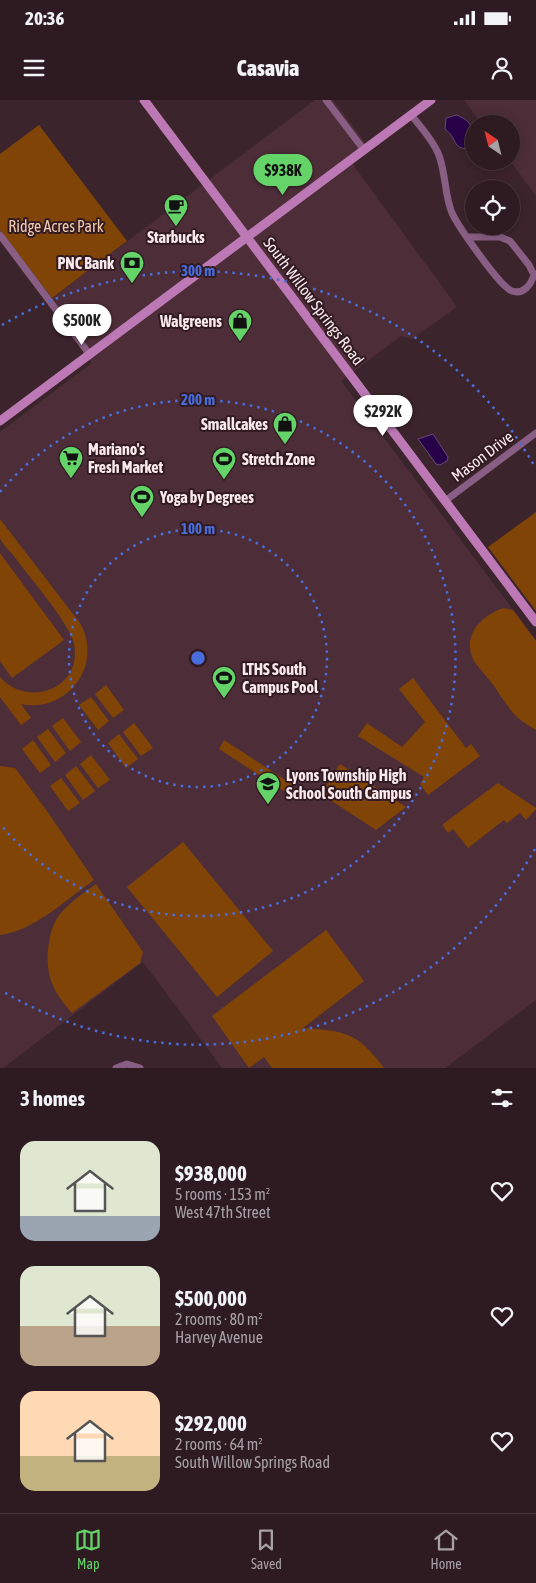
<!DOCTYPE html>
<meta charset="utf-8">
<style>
body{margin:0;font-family:"Asap Condensed",sans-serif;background:#39282e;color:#f1f3f6;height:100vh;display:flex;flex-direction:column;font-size:19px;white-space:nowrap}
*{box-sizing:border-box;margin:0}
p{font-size:16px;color:#a7a1a5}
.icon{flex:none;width:28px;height:28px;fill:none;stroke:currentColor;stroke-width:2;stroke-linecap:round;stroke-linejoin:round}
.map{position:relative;height:968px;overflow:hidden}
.side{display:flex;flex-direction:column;background:#2d1b21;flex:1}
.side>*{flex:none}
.needle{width:32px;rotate:325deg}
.buttons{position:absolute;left:465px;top:15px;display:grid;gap:10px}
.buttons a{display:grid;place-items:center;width:55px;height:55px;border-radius:50%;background:#2d1b21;box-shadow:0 2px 12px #0003,0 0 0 1px #48393f;font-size:25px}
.price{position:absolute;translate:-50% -42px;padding:0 11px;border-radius:18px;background:#fff;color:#222;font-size:16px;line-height:32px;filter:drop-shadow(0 1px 2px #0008)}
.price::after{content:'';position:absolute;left:50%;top:30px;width:15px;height:11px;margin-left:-8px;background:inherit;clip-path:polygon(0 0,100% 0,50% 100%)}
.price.selected{background:#64d468;color:#111}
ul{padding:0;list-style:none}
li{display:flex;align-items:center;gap:15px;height:125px;padding:0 20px}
li span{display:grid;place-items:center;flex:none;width:140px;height:100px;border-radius:15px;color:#555}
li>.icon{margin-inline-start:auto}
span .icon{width:60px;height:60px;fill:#fffc;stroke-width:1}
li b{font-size:21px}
h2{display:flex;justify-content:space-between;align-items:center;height:60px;padding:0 20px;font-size:21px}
.status{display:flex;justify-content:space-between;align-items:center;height:35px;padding:0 25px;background:#2d1b21;direction:ltr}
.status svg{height:14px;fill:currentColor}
header{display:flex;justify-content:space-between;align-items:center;height:65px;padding:0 20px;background:#2d1b21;font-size:22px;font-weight:800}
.tab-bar{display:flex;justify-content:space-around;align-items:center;height:70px;border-top:1px solid #48393f;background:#2d1b21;font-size:14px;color:#a7a1a5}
.tab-bar a{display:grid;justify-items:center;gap:2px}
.tab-bar .selected{color:#64d468}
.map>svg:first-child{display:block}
</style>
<div class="status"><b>20:36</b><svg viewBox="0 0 49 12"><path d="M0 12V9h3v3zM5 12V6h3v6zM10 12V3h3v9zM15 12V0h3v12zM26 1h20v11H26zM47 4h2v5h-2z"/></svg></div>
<header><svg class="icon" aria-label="menu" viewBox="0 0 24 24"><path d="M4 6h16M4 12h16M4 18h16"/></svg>Casavia<svg class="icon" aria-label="person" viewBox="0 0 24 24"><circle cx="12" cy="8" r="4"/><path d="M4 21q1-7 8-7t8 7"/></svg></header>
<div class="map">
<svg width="536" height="968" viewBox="0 0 536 968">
<rect width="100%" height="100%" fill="#3c242c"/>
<path fill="#4d2e38" d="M315,0H333L367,45L349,59L457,207L412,239L401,236L341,281L536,540V900L445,968H222L143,862L3,968H0V332L92,263L48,204L52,198Z
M464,0H536V96L510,61L511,24H482Z"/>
<path fill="#804407" d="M39,25L127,141L52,198L0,130V54Z
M536,412V511L488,447Z
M0,419L80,523C104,565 67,614 21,604L31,618L21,625L0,597V577C28,609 83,588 74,544C70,523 28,476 14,456C10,451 2,444 0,438C0,432 0,424 0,419Z
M0,453L64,540L12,578L0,561Z
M503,508L513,510L536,541V630C530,626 522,622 517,617C507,607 500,594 491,582C485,575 479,568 474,561C461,536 481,516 503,508Z
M413,578L466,648L471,644L480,656L428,695L420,684L424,677L358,636L367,623L402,647L425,622L399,589Z
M106,585L124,610L113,618L95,594Z
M91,597L109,621L98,630L79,605Z
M63,618L81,642L70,651L52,626Z
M134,623L153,648L141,656L123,632Z
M48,629L66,653L55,662L37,637Z
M119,634L138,659L126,668L108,643Z
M33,640L51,665L40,673L22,649Z
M224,640L293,685L287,693L219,649Z
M91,655L110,680L98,688L80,664Z
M340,664L406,707L376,730L321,694Z
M0,666L15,668L47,711L94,780C67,799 34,831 0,835Z
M76,666L95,691L83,700L65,675Z
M61,678L80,703L68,711L50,686Z
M498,683L536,708V709L526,720L520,713L507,723L504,720L468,748L453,729L448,733L442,725Z
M183,742L273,851L217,897L127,787Z
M96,784L143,852L140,863L72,913C52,891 44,873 49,842C50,835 52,827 56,820C65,805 82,794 96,784Z
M326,830L364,881L303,928C345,931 357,932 384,968H272L264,957L249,968L212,916Z"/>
<path fill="#280248" stroke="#67477a" d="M456,15C474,21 474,32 474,49C449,49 461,42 445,29L446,18Z
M433,334L448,357L447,361L440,365L436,364L418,339Z"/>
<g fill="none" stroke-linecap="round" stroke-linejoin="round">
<path stroke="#895e84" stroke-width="7" d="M326,0L364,50
M411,15C421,27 432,39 438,53C446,71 444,94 452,113C458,126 500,187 512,191C524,195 531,184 534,175L529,165L510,141L500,137H467
M0,135L90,255
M445,401L536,333
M116,968L127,964L140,968"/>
<path stroke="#bd78b6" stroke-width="9" d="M144,0L536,522
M0,321L431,0"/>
</g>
<g fill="none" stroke="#496ddc" stroke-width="2.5" stroke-dasharray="2.5 5">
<circle cx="198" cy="558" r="129"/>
<path d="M0 392A258 258 0 1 1 0 724"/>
<path d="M535 749A387 387 0 0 1 2 891M2 225A387 387 0 0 1 535 367"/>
</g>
<defs>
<symbol id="cafe-pin" viewBox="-11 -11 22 30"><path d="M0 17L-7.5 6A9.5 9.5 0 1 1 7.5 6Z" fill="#64d468" stroke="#311a22"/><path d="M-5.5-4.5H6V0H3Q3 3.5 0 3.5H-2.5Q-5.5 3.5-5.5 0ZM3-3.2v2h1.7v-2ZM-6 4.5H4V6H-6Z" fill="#111"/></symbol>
<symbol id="bank-pin" viewBox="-11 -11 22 30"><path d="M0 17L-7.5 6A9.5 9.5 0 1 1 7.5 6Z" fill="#64d468" stroke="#311a22"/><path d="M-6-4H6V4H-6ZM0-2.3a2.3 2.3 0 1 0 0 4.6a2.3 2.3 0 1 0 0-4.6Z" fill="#111"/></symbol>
<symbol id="shop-pin" viewBox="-11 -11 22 30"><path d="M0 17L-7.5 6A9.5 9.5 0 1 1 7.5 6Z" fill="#64d468" stroke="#311a22"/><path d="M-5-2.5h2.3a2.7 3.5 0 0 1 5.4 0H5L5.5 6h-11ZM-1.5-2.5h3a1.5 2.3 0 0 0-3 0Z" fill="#111"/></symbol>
<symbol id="supermarket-pin" viewBox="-11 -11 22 30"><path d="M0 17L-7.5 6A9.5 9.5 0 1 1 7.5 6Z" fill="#64d468" stroke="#311a22"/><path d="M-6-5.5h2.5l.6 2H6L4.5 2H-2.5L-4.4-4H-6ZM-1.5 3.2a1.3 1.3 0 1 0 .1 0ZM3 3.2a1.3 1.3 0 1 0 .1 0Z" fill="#111"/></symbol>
<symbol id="stadium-pin" viewBox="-11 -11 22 30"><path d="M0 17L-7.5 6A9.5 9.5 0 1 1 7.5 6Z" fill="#64d468" stroke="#311a22"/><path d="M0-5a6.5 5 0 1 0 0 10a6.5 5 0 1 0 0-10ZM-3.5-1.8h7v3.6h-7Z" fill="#111"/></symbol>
<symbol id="school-pin" viewBox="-11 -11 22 30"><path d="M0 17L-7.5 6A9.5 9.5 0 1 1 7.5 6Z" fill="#64d468" stroke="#311a22"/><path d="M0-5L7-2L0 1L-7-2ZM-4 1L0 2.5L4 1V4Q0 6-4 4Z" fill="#111"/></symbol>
</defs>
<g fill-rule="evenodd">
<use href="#cafe-pin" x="162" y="92" width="28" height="38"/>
<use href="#bank-pin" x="118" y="149" width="28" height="38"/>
<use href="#shop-pin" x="226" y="207" width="28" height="38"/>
<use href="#shop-pin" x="271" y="310" width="28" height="38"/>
<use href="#supermarket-pin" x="57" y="344" width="28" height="38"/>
<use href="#stadium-pin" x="210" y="345" width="28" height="38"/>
<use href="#stadium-pin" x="128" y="383" width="28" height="38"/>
<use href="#stadium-pin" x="210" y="564" width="28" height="38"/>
<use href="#school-pin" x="254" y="670" width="28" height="38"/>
</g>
<g text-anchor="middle" stroke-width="4" stroke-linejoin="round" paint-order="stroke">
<g font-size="16" fill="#f2cbaf" stroke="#311a22">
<text x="56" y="132">Ridge Acres Park</text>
</g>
<g font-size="16" font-weight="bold" fill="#f9e9ed" stroke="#311a22" text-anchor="start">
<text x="176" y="143" text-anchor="middle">Starbucks</text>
<text x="114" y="169" text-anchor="end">PNC Bank</text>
<text x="222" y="227" text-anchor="end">Walgreens</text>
<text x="268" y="330" text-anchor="end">Smallcakes</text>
<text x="88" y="355">Mariano's<tspan x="88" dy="18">Fresh Market</tspan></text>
<text x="242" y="365">Stretch Zone</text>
<text x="160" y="403">Yoga by Degrees</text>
<text x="242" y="575">LTHS South<tspan x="242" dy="18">Campus Pool</tspan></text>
<text x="286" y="681">Lyons Township High<tspan x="286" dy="18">School South Campus</tspan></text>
</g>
<g font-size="16" fill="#f9e9ed" stroke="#311a22">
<text transform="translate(314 201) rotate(53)" y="6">South Willow Springs Road</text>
<text transform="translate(482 356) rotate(-37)" y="6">Mason Drive</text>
</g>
</g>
<circle cx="198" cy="558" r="8" fill="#496ddc" stroke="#311a22" stroke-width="2.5"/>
<g font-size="15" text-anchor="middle" font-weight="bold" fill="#496ddc" stroke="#311a22" stroke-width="4" stroke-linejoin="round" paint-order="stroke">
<text x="198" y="176">300 m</text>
<text x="198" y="305">200 m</text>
<text x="198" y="434">100 m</text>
</g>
</svg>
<div class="buttons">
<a><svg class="needle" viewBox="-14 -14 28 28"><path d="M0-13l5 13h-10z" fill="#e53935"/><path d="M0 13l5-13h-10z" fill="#a7a1a5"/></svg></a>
<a><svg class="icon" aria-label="locate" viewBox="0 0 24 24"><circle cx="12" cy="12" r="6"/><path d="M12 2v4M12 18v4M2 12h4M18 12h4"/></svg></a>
</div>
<b class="price selected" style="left:283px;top:96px">$938K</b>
<b class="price" style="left:82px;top:246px">$500K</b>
<b class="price" style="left:383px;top:337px">$292K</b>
</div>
<section class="side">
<h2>3 homes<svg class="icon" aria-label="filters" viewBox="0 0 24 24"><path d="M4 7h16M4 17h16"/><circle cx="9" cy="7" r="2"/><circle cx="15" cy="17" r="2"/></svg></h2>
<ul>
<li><span style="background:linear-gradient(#dfe7d0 75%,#9aa5b1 0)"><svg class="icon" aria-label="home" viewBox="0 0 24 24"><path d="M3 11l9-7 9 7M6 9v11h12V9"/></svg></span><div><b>$938,000</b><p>5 rooms · 153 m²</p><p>West 47th Street</p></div><svg class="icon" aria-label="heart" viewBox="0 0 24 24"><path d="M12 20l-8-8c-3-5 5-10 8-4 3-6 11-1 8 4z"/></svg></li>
<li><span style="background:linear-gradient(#dfe7d0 60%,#b9a48a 0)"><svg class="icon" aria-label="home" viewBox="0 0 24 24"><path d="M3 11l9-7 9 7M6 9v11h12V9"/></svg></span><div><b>$500,000</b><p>2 rooms · 80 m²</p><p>Harvey Avenue</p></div><svg class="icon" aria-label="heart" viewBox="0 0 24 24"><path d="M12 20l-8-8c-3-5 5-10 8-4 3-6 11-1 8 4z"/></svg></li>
<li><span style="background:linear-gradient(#ffd9b3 65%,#c2b280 0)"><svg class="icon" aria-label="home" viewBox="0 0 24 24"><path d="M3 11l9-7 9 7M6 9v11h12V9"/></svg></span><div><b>$292,000</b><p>2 rooms · 64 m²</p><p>South Willow Springs Road</p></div><svg class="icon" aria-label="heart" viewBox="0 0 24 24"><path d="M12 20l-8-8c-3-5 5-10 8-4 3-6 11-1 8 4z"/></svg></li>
</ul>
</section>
<nav class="tab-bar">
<a class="selected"><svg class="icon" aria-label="map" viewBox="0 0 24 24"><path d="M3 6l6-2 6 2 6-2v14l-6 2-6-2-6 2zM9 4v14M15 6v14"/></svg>Map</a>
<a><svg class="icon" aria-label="saved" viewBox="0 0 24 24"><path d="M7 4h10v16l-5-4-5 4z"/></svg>Saved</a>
<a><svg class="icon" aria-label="home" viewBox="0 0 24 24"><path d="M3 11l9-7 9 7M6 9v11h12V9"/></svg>Home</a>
</nav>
